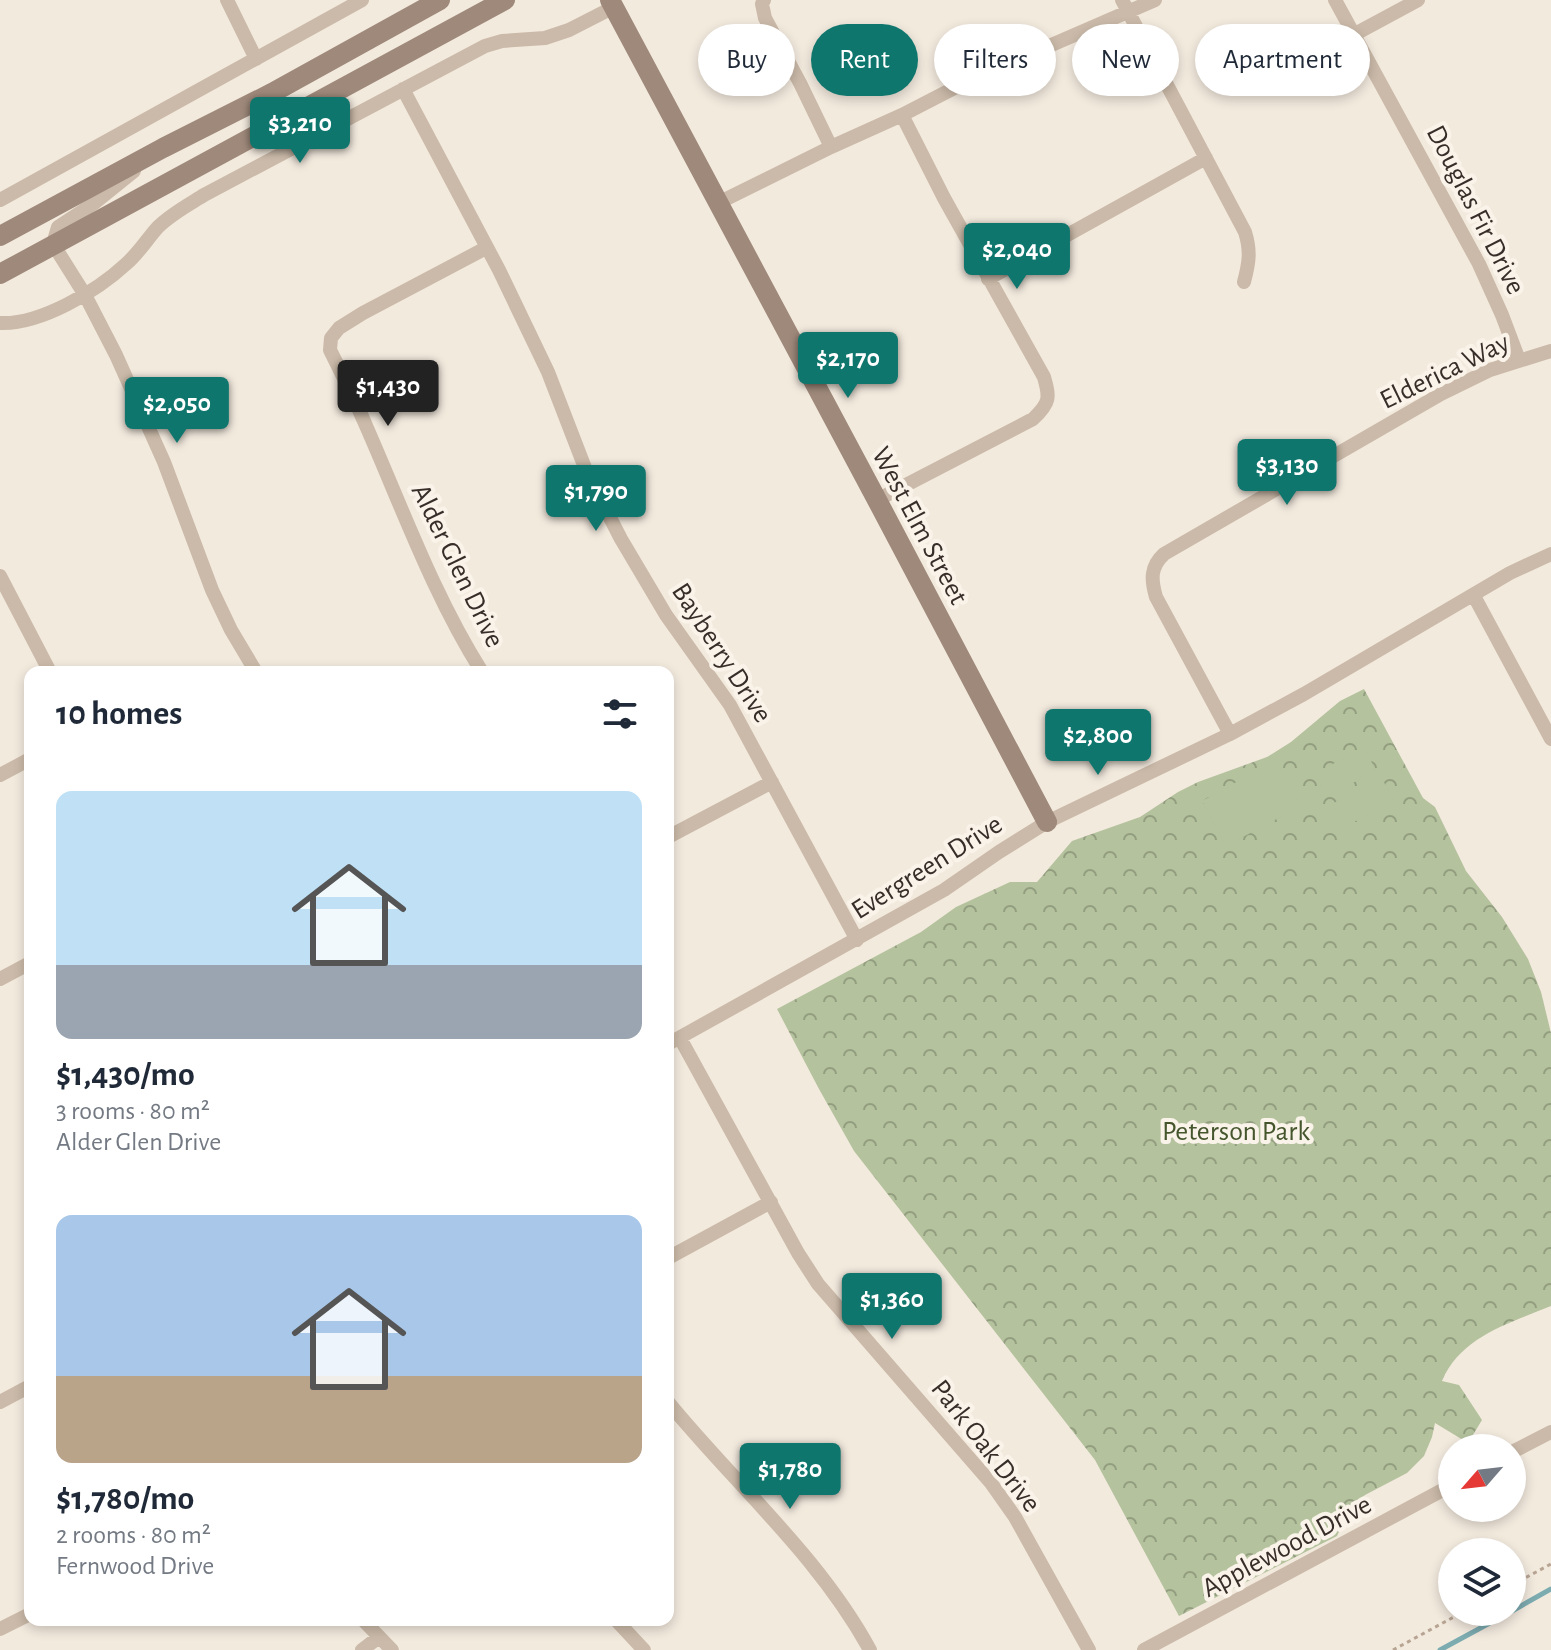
<!DOCTYPE html>
<meta charset="utf-8">
<style>
body{margin:0;font-family:"Alegreya Sans",sans-serif;background:#f6f6f7;color:#1f2937;height:100vh;display:flex;flex-direction:column;font-size:30px;white-space:nowrap}
*{box-sizing:border-box;margin:0}
p{font-size:26px;color:#747a83}
.icon{flex:none;width:44px;height:44px;fill:none;stroke:currentColor;stroke-width:2;stroke-linecap:round;stroke-linejoin:round}
.map{position:relative;flex:1;overflow:hidden}
.side{position:absolute;left:24px;top:666px;width:650px;height:960px;display:flex;flex-direction:column;background:#fff;border-radius:16px;box-shadow:0 4px 12px #0003}
.side>*{flex:none}
.top-card{position:absolute;left:698px;top:24px;width:732px;height:72px;display:flex;gap:16px}
.needle{width:52px;rotate:242deg}
.tools{position:absolute;left:1438px;top:1434px;display:grid;gap:16px}
.tools a{display:grid;place-items:center;width:88px;height:88px;border-radius:50%;background:#fff;box-shadow:0 4px 12px #0003;font-size:40px}
.price{position:absolute;translate:-50% -68px;padding:0 18px;border-radius:8px;background:#0f766e;color:#fff;font-size:26px;line-height:52px;filter:drop-shadow(0 2px 4px #0008)}
.price::after{content:'';position:absolute;left:50%;top:48px;width:24px;height:18px;margin-left:-12px;background:inherit;clip-path:polygon(0 0,100% 0,50% 100%)}
.price.on{background:#222;color:#fff}
ul{padding:0;list-style:none}
li{display:grid;align-content:center;gap:16px;height:424px;padding:0 32px}
li span{display:grid;place-items:center;height:248px;border-radius:16px;color:#555}
li>.icon{margin-inline-start:auto}
span .icon{width:144px;height:144px;fill:#fffc;stroke-width:1}
li b{font-size:34px}
h2{display:flex;justify-content:space-between;align-items:center;height:96px;padding:0 32px;font-size:34px}
.tag{padding:0 28px;border-radius:36px;background:#fff;box-shadow:0 4px 12px #0003;font-size:28px;line-height:72px}
.tag.on{background:#0f766e;color:#fff}
.map>svg:first-child{display:block}
</style>
<div class="map">
<svg width="1551" height="1650" viewBox="0 0 1551 1650">
<defs>
<pattern id="park-crowns" width="20" height="18" patternUnits="userSpaceOnUse" patternTransform="scale(2)"><rect width="20" height="18" fill="#b4c29d"/><path d="M2 6a3 3 0 1 1 6 0M12 15a3 3 0 1 1 6 0" fill="none" stroke="#939e80"/></pattern>
</defs>
<rect width="100%" height="100%" fill="#f3eade"/>
<path fill="url(#park-crowns)" d="M1364,689L1423,798L1435,807L1466,871L1502,917L1528,959L1541,992L1551,1033V1306C1510,1323 1461,1336 1442,1381L1459,1385L1482,1420L1468,1443L1435,1423L1432,1437L1424,1456L1407,1473L1365,1495L1351,1506L1337,1536L1179,1616L1095,1460L854,1151L819,1089L777,1009L921,932L956,907L1010,882H1037L1072,841L1140,817L1178,792L1198,782L1267,757L1291,742L1340,701Z"/>
<path fill="#b4c29d" d="M1363,747L1376,770L1328,797L1315,774Z
M1276,760L1301,806L1226,846L1202,801Z
M1381,777L1394,800L1345,827L1332,804Z"/>
<g fill="none" stroke-linecap="round" stroke-linejoin="round">
<path stroke="#7cabb0" stroke-width="5" d="M1512,1611L1551,1589
M1440,1650L1510,1612"/>
<path stroke="#b7a493" stroke-width="3" stroke-dasharray="4 4" stroke-linecap="butt" d="M1512,1585L1551,1564
M1393,1650L1463,1612"/>
<path stroke="#cbbaa9" stroke-width="14" d="M227,0L256,59
M764,0L762,4L765,18L800,83L831,147
M1122,0L1245,232C1251,251 1249,263 1244,282
M1335,0L1479,264L1502,315L1519,360
M1355,34L1418,0
M403,89L499,270L548,372L587,473L621,539L666,615L730,705L857,940
M134,171L93,204L58,227L53,244L85,295L116,355L164,462L212,590L231,630L256,672
M0,200L362,0
M718,203L831,147L902,115L964,83L1155,0
M988,279L1206,158
M0,323C40,325 97,291 126,264C139,253 147,239 158,227C171,214 188,205 204,195L485,46L502,41L545,38L569,30L614,7
M877,500L1033,419C1050,403 1050,398 1044,377L944,198L902,115
M0,576L50,672
M1474,596L1551,739
M482,672C434,596 403,510 367,428C356,402 343,376 330,350L331,338L339,328L363,313L486,248
M1230,734L1156,597C1151,580 1150,567 1164,554L1441,394L1490,370L1551,351
M0,775L30,759
M668,837L772,782
M0,979L30,963
M680,1038L798,1253L818,1284L991,1483L1015,1517L1089,1650
M668,1044L944,890L999,852L1047,822L1230,734L1304,694L1510,573L1551,554
M668,1258L771,1202
M0,1402L30,1386
M668,1402C735,1484 819,1556 870,1650
M1512,1452L1551,1432
M363,1620L392,1650
M616,1620L644,1650
M0,1629L30,1614
M362,1650L379,1637
M1144,1650L1452,1485"/>
<path stroke="#9f897b" stroke-width="20" d="M610,0L877,500L1047,822
M0,236L163,148L272,93L440,0
M0,274L505,0"/>
</g>
<g text-anchor="middle" stroke-width="8" stroke-linejoin="round" paint-order="stroke">
<g font-size="28" fill="#382e29" stroke="#faf3ea">
<text transform="translate(1477 209) rotate(63)" y="10">Douglas Fir Drive</text>
<text transform="translate(1444 370) rotate(-26)" y="10">Elderica Way</text>
<text transform="translate(921 525) rotate(62)" y="10">West Elm Street</text>
<text transform="translate(459 565) rotate(64)" y="10">Alder Glen Drive</text>
<text transform="translate(723 652) rotate(57)" y="10">Bayberry Drive</text>
<text transform="translate(926 866) rotate(-32)" y="10">Evergreen Drive</text>
<text transform="translate(987 1445) rotate(52)" y="10">Park Oak Drive</text>
<text transform="translate(1286 1545) rotate(-28)" y="10">Applewood Drive</text>
</g>
<g font-size="28" fill="#45562d" stroke="#faf3ea">
<text x="1236" y="1140">Peterson Park</text>
</g>
</g>
</svg>
<div class="tools">
<a><svg class="needle" viewBox="-14 -14 28 28"><path d="M0-13l5 13h-10z" fill="#e53935"/><path d="M0 13l5-13h-10z" fill="#747a83"/></svg></a>
<a><svg class="icon" aria-label="layers" viewBox="0 0 24 24"><path d="M12 4l9 5-9 5-9-5zM3 14l9 5 9-5"/></svg></a>
</div>
<b class="price" style="left:300px;top:165px">$3,210</b>
<b class="price" style="left:1017px;top:291px">$2,040</b>
<b class="price" style="left:848px;top:400px">$2,170</b>
<b class="price on" style="left:388px;top:428px">$1,430</b>
<b class="price" style="left:177px;top:445px">$2,050</b>
<b class="price" style="left:1287px;top:507px">$3,130</b>
<b class="price" style="left:596px;top:533px">$1,790</b>
<b class="price" style="left:1098px;top:777px">$2,800</b>
<b class="price" style="left:892px;top:1341px">$1,360</b>
<b class="price" style="left:790px;top:1511px">$1,780</b>
<div class="top-card">
<a class="tag">Buy</a>
<a class="tag on">Rent</a>
<a class="tag">Filters</a>
<a class="tag">New</a>
<a class="tag">Apartment</a>
</div>
<section class="side">
<h2>10 homes<svg class="icon" aria-label="filters" viewBox="0 0 24 24"><path d="M4 7h16M4 17h16"/><circle cx="9" cy="7" r="2"/><circle cx="15" cy="17" r="2"/></svg></h2>
<ul>
<li><span style="background:linear-gradient(#bfe0f5 70%,#9aa5b1 0)"><svg class="icon" aria-label="home" viewBox="0 0 24 24"><path d="M3 11l9-7 9 7M6 9v11h12V9"/></svg></span><div><b>$1,430/mo</b><p>3 rooms · 80 m²</p><p>Alder Glen Drive</p></div></li>
<li><span style="background:linear-gradient(#a9c7e8 65%,#b9a48a 0)"><svg class="icon" aria-label="home" viewBox="0 0 24 24"><path d="M3 11l9-7 9 7M6 9v11h12V9"/></svg></span><div><b>$1,780/mo</b><p>2 rooms · 80 m²</p><p>Fernwood Drive</p></div></li>
</ul>
</section>
</div>
